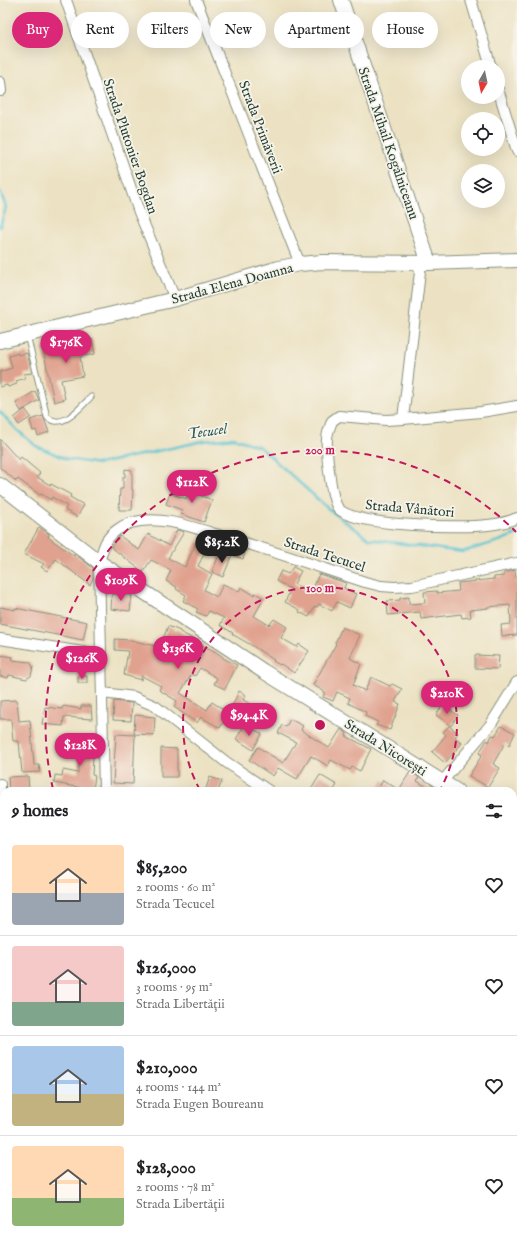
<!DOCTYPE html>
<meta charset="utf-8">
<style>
body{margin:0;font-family:"IM FELL English",serif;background:#f2f2f2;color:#202124;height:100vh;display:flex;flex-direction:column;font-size:15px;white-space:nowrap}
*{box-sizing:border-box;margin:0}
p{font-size:13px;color:#757577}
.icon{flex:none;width:22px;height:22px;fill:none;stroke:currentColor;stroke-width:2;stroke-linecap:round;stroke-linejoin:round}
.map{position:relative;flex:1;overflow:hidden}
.sheet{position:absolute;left:0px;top:787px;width:517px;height:456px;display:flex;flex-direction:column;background:#fff;border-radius:12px 12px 0 0;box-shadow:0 4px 16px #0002}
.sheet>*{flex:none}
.guide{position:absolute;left:12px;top:12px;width:493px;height:36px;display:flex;gap:8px}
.needle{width:26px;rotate:189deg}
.controls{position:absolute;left:461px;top:60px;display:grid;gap:8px}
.controls a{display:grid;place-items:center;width:44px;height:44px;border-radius:50%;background:#fff;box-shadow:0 4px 16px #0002;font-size:20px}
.price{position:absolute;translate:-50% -34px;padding:0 9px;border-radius:14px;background:#db2777;color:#fff;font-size:13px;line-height:26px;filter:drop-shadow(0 1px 2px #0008)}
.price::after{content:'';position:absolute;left:50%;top:24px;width:12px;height:9px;margin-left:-6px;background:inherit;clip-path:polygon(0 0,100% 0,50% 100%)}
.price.on{background:#222;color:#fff}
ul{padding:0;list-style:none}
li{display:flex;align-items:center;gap:12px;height:100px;padding:0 12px}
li+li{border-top:1px solid #e0e0e0}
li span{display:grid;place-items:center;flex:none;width:112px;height:80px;border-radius:4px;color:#555}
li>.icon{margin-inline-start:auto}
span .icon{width:48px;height:48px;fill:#fffc;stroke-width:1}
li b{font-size:17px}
h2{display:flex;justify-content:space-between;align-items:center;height:48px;padding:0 12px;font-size:17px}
.chip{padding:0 14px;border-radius:18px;background:#fff;box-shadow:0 4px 16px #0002;font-size:14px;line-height:36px}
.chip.on{background:#db2777;color:#fff}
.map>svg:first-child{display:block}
</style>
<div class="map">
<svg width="517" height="1243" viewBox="0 0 517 1243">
<rect width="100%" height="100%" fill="#f7f3e8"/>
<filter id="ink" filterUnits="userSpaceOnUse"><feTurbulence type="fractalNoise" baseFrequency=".025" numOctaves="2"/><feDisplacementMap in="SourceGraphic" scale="8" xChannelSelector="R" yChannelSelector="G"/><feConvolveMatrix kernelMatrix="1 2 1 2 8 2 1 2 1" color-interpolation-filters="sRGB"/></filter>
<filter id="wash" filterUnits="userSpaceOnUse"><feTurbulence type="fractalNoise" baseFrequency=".012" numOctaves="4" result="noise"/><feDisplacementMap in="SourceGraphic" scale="16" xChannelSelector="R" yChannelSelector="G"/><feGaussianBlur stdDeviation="0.9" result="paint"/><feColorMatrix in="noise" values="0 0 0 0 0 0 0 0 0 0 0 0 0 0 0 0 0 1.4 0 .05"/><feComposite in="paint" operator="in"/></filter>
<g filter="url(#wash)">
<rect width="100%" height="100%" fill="#ece2c3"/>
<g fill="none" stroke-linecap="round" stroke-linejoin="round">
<path stroke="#58c3d1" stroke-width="2.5" d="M0,191L6,207L0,227
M0,412L17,430L36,446L67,459L99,464L203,441L234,438L260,447L331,511L369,539L462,552L499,541L517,534"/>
</g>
<g id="blocks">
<path fill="#e0a18e" d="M92,339L95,354L80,357L83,376L61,380L65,399L54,402L43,349Z
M18,353V355L27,353L32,373L24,374L25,378L16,381L17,384L8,387L7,385L0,387V372L12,368L9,356Z
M35,391L39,400L21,411L16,403Z
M25,409L31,417L19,425L14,418Z
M43,416L49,432L38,436L36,430L33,431L30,420Z
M0,439L19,460L21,457L40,473L37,477L50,485L51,484L71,495L70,497L84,505L77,517L65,510L67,506L52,497L51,500L41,494L40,495L18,479L16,481L0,468Z
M125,469L132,470V490H133L132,510H119L120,489H123V477H125Z
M193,483L202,486L199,495L212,500L204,522L181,514L182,510L166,504L170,493L186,499Z
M39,527L49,534L48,537L74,556L75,554L93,568V578L90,585L56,559L47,571L41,567L44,564L24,554Z
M177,530L184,532L168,558L185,567L197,541L208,546L198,566L212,574L204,590L217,597L223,584L239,591L241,587L254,595L255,593L264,598L254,616L269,625L274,619L287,627L281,638L297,647L299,644L309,651L294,673L281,664L280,665L273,661L274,660L251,645L232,634L233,633L220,625L224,618L209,611L206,616L196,612L198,609L183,601L186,595L176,589L177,587L166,581L171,570L151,560L143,572L111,547L120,536L139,550L148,534L169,546Z
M235,547L246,550L243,559L232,555Z
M221,550L232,555L223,577L212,572Z
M293,567L301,571L294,584L311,593L319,574L346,583L344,588L356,594L350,608L337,602L332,611L319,604L317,607L315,606L309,617L299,612L300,610L285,602L291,589L276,581L281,571L288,574Z
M515,570L517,586V635L502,636L501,625L511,624L510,605L487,607L488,608L470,610L471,617L462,618L461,614L421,619L420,612L388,615L387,601L400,600V598L409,597V604L425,603L424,592L437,591V593L459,591L458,583L494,579V577L504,576V573Z
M112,594L132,595L130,611L111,609Z
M0,607L15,610V608L87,622L83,640L0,624Z
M168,626L180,631V632L197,641V643L216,652L223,657V658L237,665L225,689L214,684L217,678L200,668L195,676L192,674L180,693L207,710L212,702L229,713L220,728L201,717L197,723L174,707L177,701L159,690L161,686L142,676L141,680L124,675L128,651L115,650V639L130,640L160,647Z
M342,627L360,635L350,658L361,664L353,685L365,691L371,677L390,686L392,684L402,689L395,702L400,704L390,730L376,725L378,722L365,716L366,712L348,703L350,698L337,692L333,701L323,697L325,692L313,685L336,644L335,643Z
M0,655L13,657L12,660L30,662L33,667L31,676L26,679L9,675L8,678L0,676Z
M475,655L499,656L498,669L475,668Z
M78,676H87V683H78Z
M239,691L246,695L243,700L251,704L245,715L231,708Z
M17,700L19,721L30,720L34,765H39L40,772L22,773L19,741H13L11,719H0V701Z
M114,701L132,703L131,721L113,720Z
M443,705L458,715L451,726L436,715Z
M63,706L81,709V706H91L92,719L64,717L63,726L42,724L45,707L62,709Z
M135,715L155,717L154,735L134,734Z
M290,719L303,726L301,730L329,748L341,729L347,733L346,736L371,749L360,771L352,767L350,770L331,760L328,766L311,756L297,779L278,768L273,776L249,760L258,747L283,763L296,742L278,733L282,725L286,727Z
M245,724L262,734L253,750L236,739Z
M449,726L458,733L455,737L462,743L445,763L432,752L446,735L443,732Z
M501,726L515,733L509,746L505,743L493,764L500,768L488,787L469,776L482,755L479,753L487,740L489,742L492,735L495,736Z
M116,734L135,735L133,784L113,783Z
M72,738L91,739L93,756L92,775L95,776L93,790L54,783L55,775L62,776L63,770L78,773L79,753H74Z
M161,748L177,749V777H161Z
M410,772L419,777L417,781L433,791H377L383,780L399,790Z
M320,775L337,785L333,791H310Z
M28,776L29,791H9L8,777Z
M210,777L222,781L218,791H205Z"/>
</g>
</g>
<g filter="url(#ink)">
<use href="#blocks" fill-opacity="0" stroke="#86907c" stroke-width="1"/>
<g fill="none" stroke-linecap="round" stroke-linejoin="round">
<defs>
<path id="lane" d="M27,335L47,417C63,431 80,407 91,397"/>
<path id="street" d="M66,0L139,212L175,299
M196,0L300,264
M471,0L491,67
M0,82L1,91
M498,89L517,151
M517,406L481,412L403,419L386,420L339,416L332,421C330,427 327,433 327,439C326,451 331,499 338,508C352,527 463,528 488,525C498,524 508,522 517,518
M403,419L421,263
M0,639L102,655
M103,693L134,697L155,706L226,762L269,791
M442,782L491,724L517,682
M0,784V792L4,800
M104,791L99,562C101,556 103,548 106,542C110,534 121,526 130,523C162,514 197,529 228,538C274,551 319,567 365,582L381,586L394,587L412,586L517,563
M0,926L4,927
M513,990H517
M513,1114H517
M0,1157L4,1158
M513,1170L517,1171
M513,1209H517
M0,1233L4,1234
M17,1239L19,1243
M468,1243V1239"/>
<path id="secondary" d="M341,0L429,263
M0,341L175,299L279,268L300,264L322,262L429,263L517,260
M0,485L99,562L263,671L457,791
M513,827L517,830"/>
<path id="primary" d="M0,1002H4
M513,1036H517"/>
</defs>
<use href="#lane" stroke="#86907c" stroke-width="7"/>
<use href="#street" stroke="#86907c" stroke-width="12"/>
<use href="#secondary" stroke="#86907c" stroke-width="16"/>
<use href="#primary" stroke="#86907c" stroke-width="18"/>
<use href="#lane" stroke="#fff" stroke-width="5"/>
<use href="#street" stroke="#fff" stroke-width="10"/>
<use href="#secondary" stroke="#fff" stroke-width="14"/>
<use href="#primary" stroke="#fff" stroke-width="16"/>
</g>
</g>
<g fill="none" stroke="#c2185b" stroke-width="2" stroke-dasharray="7 5">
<path d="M200 790A137 137 0 1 1 440 790"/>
<path d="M53 789A275 275 0 0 1 516 532"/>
</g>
<g text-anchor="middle" stroke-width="3.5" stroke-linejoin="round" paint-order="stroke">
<g font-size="14" fill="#1f3d34" stroke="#f7f3e8">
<text transform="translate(261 127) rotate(69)" y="5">Strada Primăverii</text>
<text transform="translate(389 143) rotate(71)" y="5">Strada Mihail Kogălniceanu</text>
<text transform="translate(131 146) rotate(71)" y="5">Strada Plutonier Bogdan</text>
<text transform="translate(232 283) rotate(-15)" y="5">Strada Elena Doamna</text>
<text transform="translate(410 508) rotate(5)" y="5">Strada Vânători</text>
<text transform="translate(325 554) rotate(18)" y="5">Strada Tecucel</text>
<text transform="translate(386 747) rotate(32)" y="5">Strada Nicorești</text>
</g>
<g font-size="15" font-style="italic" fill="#2d5e5b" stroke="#f7f3e8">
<text transform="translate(207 431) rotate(-8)" y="5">Tecucel</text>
</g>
</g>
<circle cx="320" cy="725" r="6" fill="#c2185b" stroke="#f7f3e8" stroke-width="2"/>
<g font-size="12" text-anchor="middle" font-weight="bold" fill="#c2185b" stroke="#f7f3e8" stroke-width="3.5" stroke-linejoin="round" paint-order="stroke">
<text x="320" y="454">200 m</text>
<text x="320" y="592">100 m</text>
</g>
</svg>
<div class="controls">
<a><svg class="needle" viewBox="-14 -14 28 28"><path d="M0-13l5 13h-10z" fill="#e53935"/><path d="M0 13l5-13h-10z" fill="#757577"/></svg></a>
<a><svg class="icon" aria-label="locate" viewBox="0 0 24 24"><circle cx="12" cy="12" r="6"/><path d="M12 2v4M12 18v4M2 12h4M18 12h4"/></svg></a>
<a><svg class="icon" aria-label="layers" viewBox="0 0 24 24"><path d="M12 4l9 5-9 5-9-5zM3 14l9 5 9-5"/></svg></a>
</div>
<b class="price" style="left:66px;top:364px">$176K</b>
<b class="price" style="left:192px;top:504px">$112K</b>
<b class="price on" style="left:222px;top:564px">$85.2K</b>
<b class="price" style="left:121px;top:602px">$109K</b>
<b class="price" style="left:178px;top:670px">$136K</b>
<b class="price" style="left:82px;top:680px">$126K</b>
<b class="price" style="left:447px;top:715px">$210K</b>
<b class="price" style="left:249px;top:737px">$94.4K</b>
<b class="price" style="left:80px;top:767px">$128K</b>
<div class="guide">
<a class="chip on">Buy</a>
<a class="chip">Rent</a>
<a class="chip">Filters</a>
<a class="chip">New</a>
<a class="chip">Apartment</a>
<a class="chip">House</a>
</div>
<section class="sheet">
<h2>9 homes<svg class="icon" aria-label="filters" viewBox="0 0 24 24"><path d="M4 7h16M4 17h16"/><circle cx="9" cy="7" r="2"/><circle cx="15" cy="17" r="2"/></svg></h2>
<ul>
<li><span style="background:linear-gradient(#ffd9b3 60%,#9aa5b1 0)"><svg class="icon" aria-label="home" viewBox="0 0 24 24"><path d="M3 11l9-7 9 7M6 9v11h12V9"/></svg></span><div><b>$85,200</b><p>2 rooms · 60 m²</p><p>Strada Tecucel</p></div><svg class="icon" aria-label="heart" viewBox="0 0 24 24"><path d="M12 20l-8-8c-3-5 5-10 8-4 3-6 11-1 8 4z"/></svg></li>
<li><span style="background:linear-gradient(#f6c9c9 70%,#7fa58c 0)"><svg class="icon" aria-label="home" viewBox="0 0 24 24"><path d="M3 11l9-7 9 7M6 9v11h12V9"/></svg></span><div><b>$126,000</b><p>3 rooms · 95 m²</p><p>Strada Libertății</p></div><svg class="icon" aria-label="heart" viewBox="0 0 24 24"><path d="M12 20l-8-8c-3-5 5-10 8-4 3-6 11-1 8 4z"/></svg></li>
<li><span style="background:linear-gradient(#a9c7e8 60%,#c2b280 0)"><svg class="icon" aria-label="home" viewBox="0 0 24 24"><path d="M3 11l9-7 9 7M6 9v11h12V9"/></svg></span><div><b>$210,000</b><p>4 rooms · 144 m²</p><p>Strada Eugen Boureanu</p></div><svg class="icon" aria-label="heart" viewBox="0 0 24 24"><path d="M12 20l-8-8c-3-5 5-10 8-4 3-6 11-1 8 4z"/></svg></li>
<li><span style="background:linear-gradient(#ffd9b3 65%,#8fb573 0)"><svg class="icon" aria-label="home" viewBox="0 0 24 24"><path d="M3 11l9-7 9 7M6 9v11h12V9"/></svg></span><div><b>$128,000</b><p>2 rooms · 78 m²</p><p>Strada Libertății</p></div><svg class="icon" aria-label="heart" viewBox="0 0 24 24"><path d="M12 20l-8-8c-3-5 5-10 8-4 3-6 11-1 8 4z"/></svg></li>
</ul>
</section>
</div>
